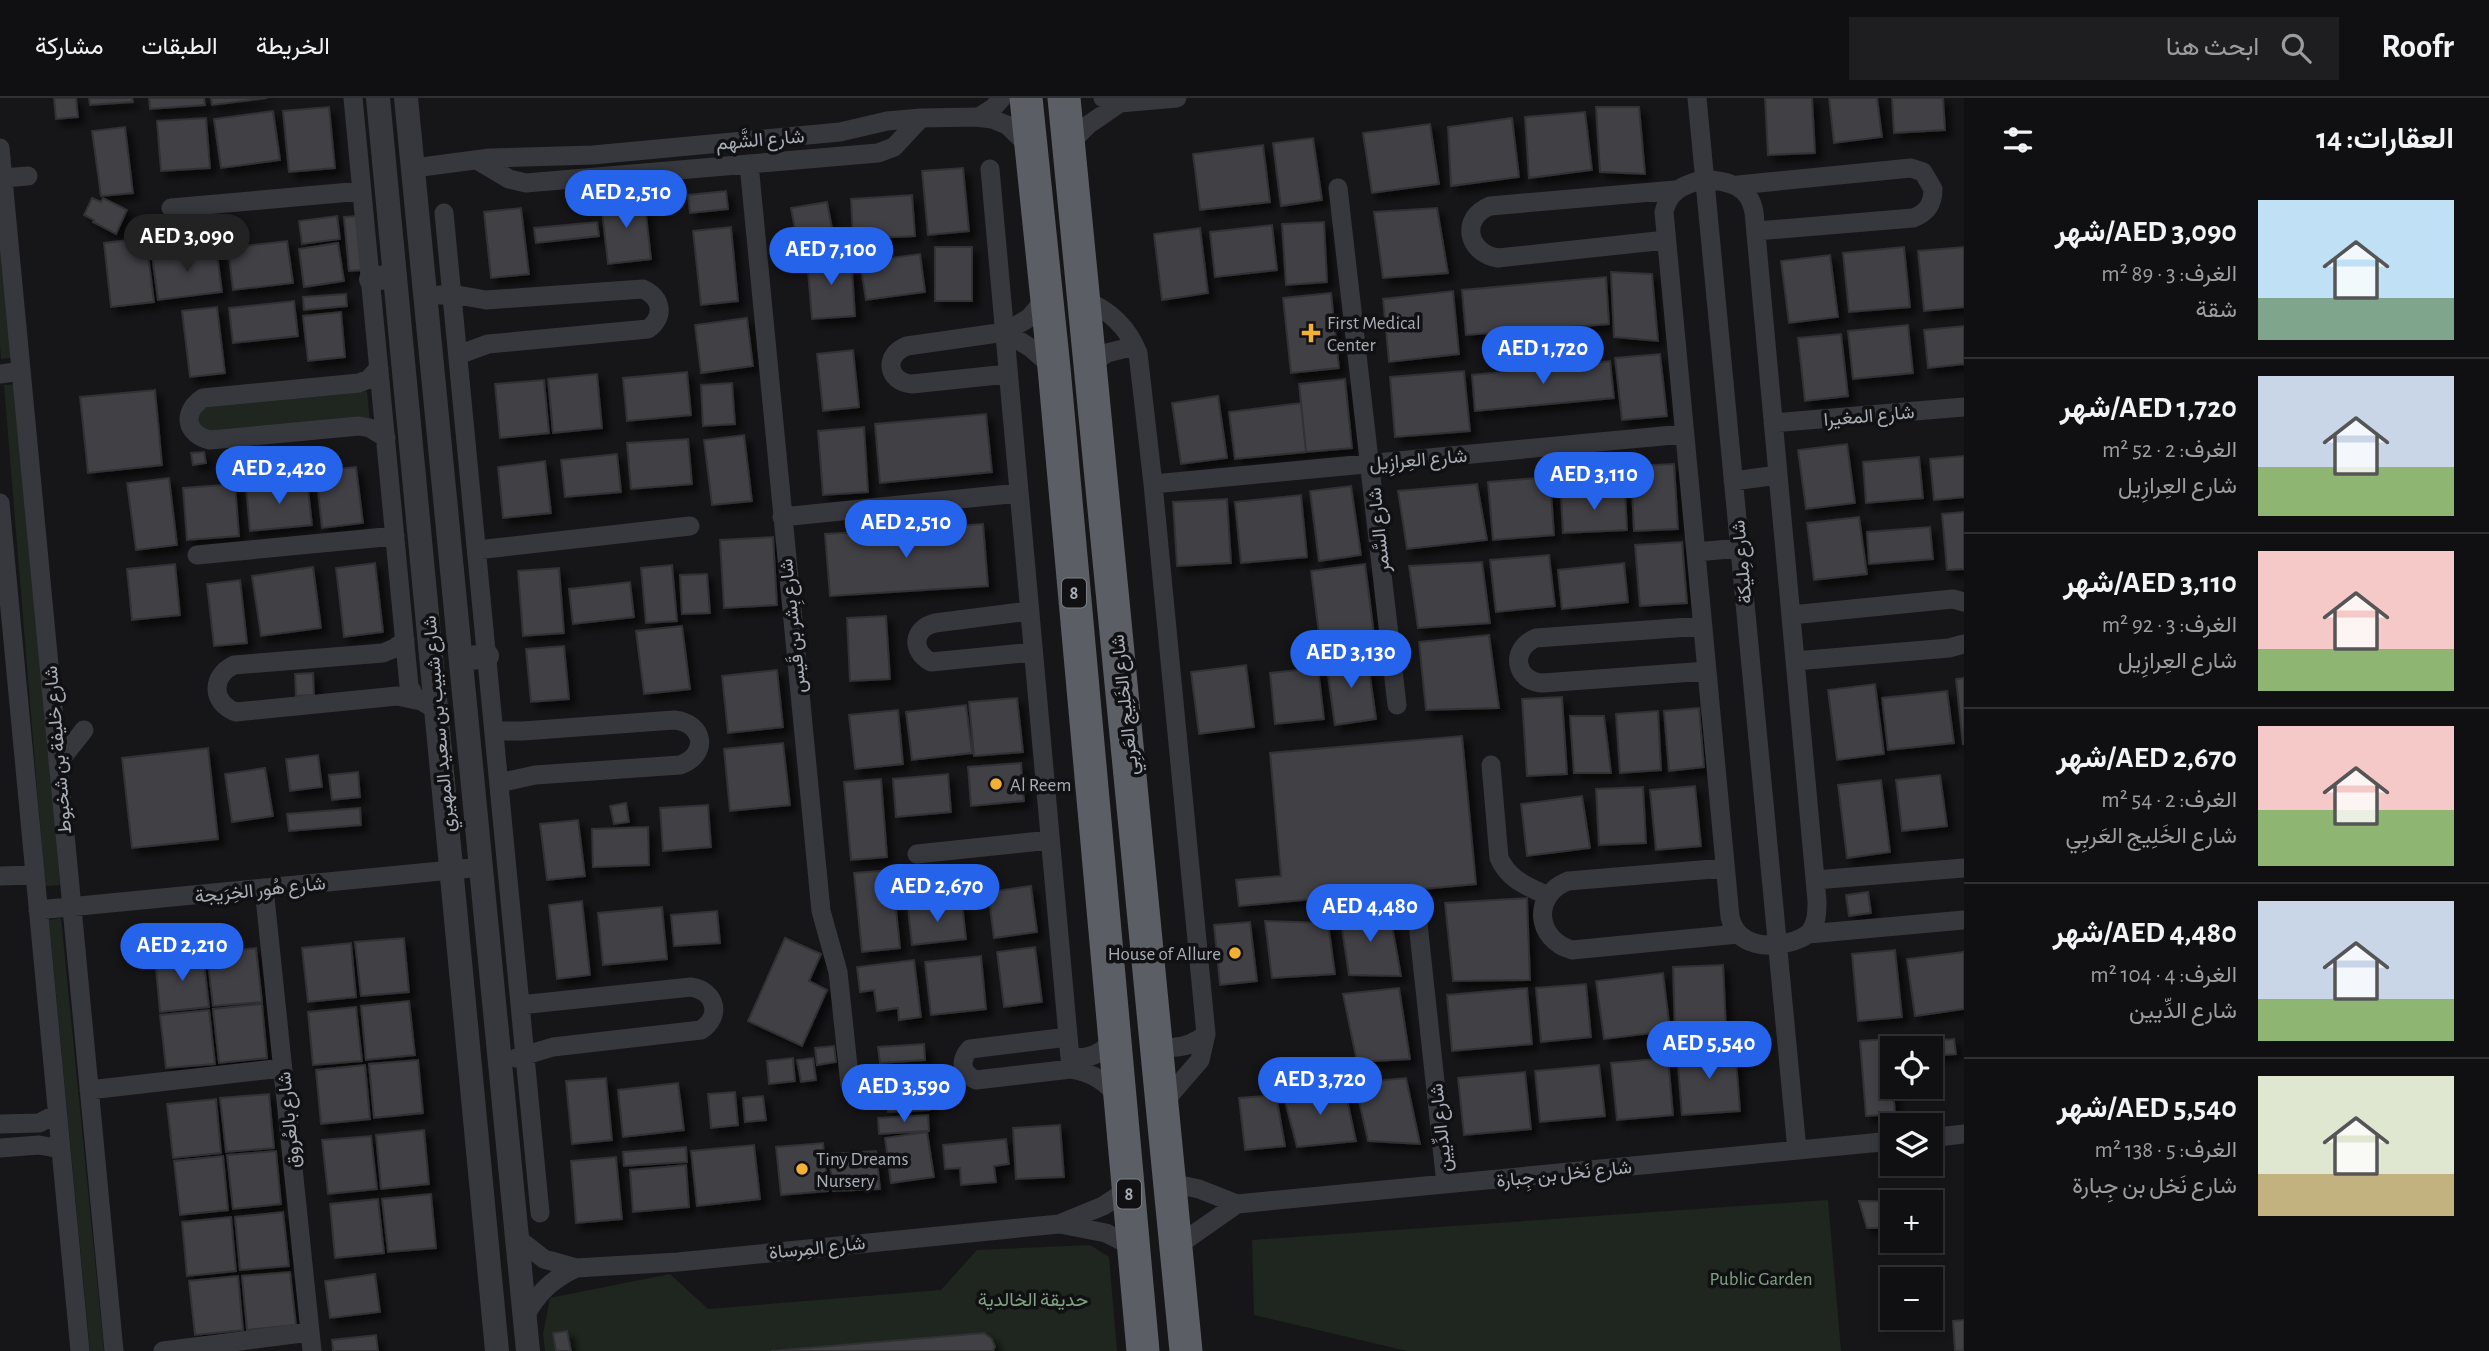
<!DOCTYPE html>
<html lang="ar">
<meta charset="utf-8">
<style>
body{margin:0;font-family:"Alegreya Sans",Vazirmatn,sans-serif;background:#1e1e20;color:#f1f3f6;direction:rtl;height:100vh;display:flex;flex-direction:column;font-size:26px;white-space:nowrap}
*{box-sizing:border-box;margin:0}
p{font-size:23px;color:#9c9d9f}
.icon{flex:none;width:38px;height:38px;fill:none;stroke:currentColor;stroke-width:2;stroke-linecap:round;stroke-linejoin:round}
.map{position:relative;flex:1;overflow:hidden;direction:ltr}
.sheet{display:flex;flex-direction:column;background:#101012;width:525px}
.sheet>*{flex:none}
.fabs{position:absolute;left:1880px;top:938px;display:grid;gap:14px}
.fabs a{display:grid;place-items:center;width:63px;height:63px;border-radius:0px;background:#101012;box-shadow:0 4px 10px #0003,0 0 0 2px #303032;font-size:35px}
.price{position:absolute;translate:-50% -60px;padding:0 16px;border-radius:24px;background:#2563eb;color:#fff;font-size:23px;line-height:46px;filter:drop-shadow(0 2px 4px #0008)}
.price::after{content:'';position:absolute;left:50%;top:42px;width:21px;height:16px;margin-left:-10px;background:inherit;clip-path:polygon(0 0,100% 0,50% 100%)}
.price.current{background:#222;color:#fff}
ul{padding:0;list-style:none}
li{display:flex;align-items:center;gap:21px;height:175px;padding:0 35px}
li+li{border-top:2px solid #303032}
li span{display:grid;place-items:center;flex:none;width:196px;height:140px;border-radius:0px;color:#555}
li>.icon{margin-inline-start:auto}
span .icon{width:84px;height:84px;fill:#fffc;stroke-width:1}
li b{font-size:30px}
h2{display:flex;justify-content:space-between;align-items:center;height:84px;padding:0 35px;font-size:30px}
header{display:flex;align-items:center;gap:42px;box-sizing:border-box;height:98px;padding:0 35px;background:#101012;border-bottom:2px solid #303032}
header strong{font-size:33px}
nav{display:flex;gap:38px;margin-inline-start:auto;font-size:24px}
.search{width:490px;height:63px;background:#1e1e20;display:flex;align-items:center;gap:18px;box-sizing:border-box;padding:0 24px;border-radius:0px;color:#9c9d9f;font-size:26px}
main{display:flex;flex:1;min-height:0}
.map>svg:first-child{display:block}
</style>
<header>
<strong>Roofr</strong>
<div class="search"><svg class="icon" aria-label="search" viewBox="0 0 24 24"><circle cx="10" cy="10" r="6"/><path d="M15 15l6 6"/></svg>ابحث هنا</div>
<nav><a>الخريطة</a><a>الطبقات</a><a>مشاركة</a></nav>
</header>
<main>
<section class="sheet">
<h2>العقارات: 14<svg class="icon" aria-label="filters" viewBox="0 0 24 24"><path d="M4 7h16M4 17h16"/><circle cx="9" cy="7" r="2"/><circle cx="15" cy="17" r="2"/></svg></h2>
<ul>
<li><span style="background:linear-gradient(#bfe0f5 70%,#7fa58c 0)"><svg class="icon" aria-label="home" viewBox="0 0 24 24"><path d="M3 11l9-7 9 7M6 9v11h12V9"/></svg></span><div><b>AED 3,090/شهر</b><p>الغرف: 3 · 89 m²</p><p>شقة</p></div></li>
<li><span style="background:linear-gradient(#c9d6e8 65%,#8fb573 0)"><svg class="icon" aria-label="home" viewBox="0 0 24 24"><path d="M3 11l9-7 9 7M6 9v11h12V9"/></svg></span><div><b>AED 1,720/شهر</b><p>الغرف: 2 · 52 m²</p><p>شارع العِرازِيل</p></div></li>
<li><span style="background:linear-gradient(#f6c9c9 70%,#8fb573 0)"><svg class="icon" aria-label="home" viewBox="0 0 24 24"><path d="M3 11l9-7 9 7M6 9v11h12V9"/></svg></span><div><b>AED 3,110/شهر</b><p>الغرف: 3 · 92 m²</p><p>شارع العِرازِيل</p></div></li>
<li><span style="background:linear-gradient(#f6c9c9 60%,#8fb573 0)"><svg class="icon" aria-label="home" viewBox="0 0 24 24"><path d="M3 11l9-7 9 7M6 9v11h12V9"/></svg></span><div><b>AED 2,670/شهر</b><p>الغرف: 2 · 54 m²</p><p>شارع الخَلِيج العَربِي</p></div></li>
<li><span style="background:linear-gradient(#c9d6e8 70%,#8fb573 0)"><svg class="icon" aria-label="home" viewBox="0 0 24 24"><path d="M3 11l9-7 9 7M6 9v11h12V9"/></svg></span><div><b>AED 4,480/شهر</b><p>الغرف: 4 · 104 m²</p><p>شارع الدِّيين</p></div></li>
<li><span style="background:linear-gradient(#dfe7d0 70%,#c2b280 0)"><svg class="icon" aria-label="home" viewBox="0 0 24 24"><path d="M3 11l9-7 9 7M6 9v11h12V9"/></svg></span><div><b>AED 5,540/شهر</b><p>الغرف: 5 · 138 m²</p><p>شارع نَخل بن جِبارة</p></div></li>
</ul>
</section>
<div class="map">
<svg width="1964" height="1253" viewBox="0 0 1964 1253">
<defs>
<filter id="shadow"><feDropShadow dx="6" dy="6" stdDeviation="3.5" flood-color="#0009"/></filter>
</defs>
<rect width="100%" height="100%" fill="#161618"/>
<path fill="#1e261f" d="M0,109L15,259L1,261L0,247Z
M18,286L60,787L45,788L4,287Z
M367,293L370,325L203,342L195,309Z
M61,820L104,1253H90L49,822Z
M1828,1102L1841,1253H1407L1254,1217L1252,1142Z
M1090,1147L1109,1159L1117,1253H545L543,1236L550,1200L670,1176L708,1211L941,1192L977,1152Z"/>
<path fill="#404145" stroke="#303034" stroke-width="2" filter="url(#shadow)" d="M54,0H76L78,19L56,21Z
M89,0H132L133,4L90,7Z
M149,0H204L205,7L150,11Z
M211,0H267L212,7Z
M1765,0H1812L1815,55L1768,57Z
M1829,0H1877L1882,39L1834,45Z
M1892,0H1943L1945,32L1894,35Z
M329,9L335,70L289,74L283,13Z
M1596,9H1639L1645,76L1600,74Z
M273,13L280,62L221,70L214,21Z
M1585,14L1592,72L1529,80L1525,19Z
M206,20L210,70L161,73L157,23Z
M1512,20L1519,79L1451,88L1448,29Z
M1430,26L1439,86L1372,95L1363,35Z
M125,29L133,95L101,98L92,33Z
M1313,40L1322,102L1281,108L1273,45Z
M1263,47L1270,104L1200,112L1193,56Z
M963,70L969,133L928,137L922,73Z
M726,93L728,111L690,115L688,97Z
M912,97L915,138L853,141L851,101Z
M644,99L651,161L608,166L601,103Z
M92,100L101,104L103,100L127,112L116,136L93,124L94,122L84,117Z
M827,104L835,146L799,153L791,110Z
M521,110L529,176L491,180L484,114Z
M1437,110L1448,175L1383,180L1374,114Z
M337,118L340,141L302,146L299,123Z
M357,118L363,172L349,173L344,119Z
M597,124L599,138L536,145L534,130Z
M1324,124L1327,184L1286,187L1282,126Z
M1272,127L1277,172L1215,179L1210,134Z
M731,129L738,203L701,207L693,133Z
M1200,130L1208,195L1162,202L1154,136Z
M146,140L154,204L111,209L104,145Z
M287,143L293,185L233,192L228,150Z
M338,145L344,183L304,189L299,151Z
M216,149L222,194L158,202L152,157Z
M935,149H972V203H935Z
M1904,149L1910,209L1849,214L1843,155Z
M1964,149V209L1924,213L1918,153Z
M920,156L925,194L866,202L860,164Z
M1830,157L1838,219L1789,225L1781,163Z
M851,158L855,218L812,221L807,161Z
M1611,174L1652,176L1658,243L1614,239Z
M1606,179L1609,226L1466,237L1462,192Z
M1453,193L1459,256L1389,264L1383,201Z
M1331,195L1339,270L1291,275L1283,200Z
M346,196L347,208L304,212L303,199Z
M294,203L298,238L233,245L229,210Z
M217,209L225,275L190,279L182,213Z
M341,214L345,259L308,263L303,218Z
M747,220L753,268L701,275L695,227Z
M1908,227L1913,275L1853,281L1848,233Z
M1964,228V266L1928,270L1924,232Z
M1841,236L1848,298L1805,303L1798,240Z
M853,252L859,309L823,313L817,256Z
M1660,256L1667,318L1622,322L1615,260Z
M1610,263L1614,300L1475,313L1472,277Z
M1464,273L1470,333L1395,339L1390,279Z
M687,274L691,317L627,323L623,280Z
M597,276L602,330L553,335L548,281Z
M1345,281L1352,350L1306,354L1299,286Z
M544,282L549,335L500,340L495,286Z
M732,285L735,326L703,328L701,287Z
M155,292L162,367L88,375L80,299Z
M1218,298L1227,360L1181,366L1172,305Z
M1301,305L1306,354L1235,361L1229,314Z
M986,316L992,374L880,385L875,326Z
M864,329L868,394L823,397L818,333Z
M744,337L752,403L712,407L704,342Z
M688,341L692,386L631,391L627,345Z
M1847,346L1855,405L1806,411L1798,352Z
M204,354L206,365L193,367L191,355Z
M617,356L621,394L565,399L561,362Z
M1964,358V399L1934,402L1930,361Z
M1919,359L1923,400L1866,405L1863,364Z
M545,363L551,415L503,420L498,369Z
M1674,366L1678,431L1634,433L1631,368Z
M356,369L363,425L322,430L316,373Z
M1550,379L1554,437L1493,442L1488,384Z
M169,380L177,447L136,452L127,385Z
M307,382L312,427L250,433L246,388Z
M235,386L239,438L187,442L183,390Z
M1477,386L1487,442L1407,451L1398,393Z
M1351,388L1361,457L1319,463L1310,393Z
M1625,394L1627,432L1563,435L1561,397Z
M1301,397L1307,459L1241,465L1235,404Z
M1227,401L1231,465L1177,468L1173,404Z
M1964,414V471L1947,472L1942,416Z
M1859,419L1867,476L1814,482L1807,425Z
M983,426L988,488L830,498L825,436Z
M1930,429L1933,461L1869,466L1867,434Z
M773,439L777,507L724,510L720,442Z
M1682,444L1687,505L1640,508L1635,447Z
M1549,457L1555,508L1496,514L1490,462Z
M1482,464L1490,525L1418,530L1409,468Z
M375,465L383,534L344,539L336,470Z
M1624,465L1628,504L1562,511L1558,472Z
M175,466L180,517L132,522L127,471Z
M1365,466L1374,537L1320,544L1311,473Z
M672,467L677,523L646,525L641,470Z
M313,469L321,530L261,538L252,478Z
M559,470L564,535L523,538L518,473Z
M707,476L710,515L682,516L680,477Z
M240,482L247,545L214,548L207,486Z
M630,484L634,519L573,526L569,491Z
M886,518L890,581L850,583L847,520Z
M682,528L690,591L644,596L636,533Z
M1489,537L1499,610L1426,612L1419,544Z
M564,548L569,601L531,604L526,551Z
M1367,558L1376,621L1335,627L1326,563Z
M1246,567L1254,629L1199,636L1191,574Z
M1318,570L1324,621L1275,626L1270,575Z
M777,572L783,629L728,635L722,578Z
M313,575L314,597L296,598L295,576Z
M1964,580V646H1963L1956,581Z
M1875,586L1884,656L1837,662L1828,592Z
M1947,593L1954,645L1888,652L1882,600Z
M1562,599L1567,676L1527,678L1522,601Z
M1017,600L1023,654L974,658L969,604Z
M966,607L972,655L912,662L906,614Z
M1699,610L1704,669L1669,673L1664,613Z
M898,612L903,666L855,671L849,617Z
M1658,613L1661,672L1620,675L1616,616Z
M1570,618H1604L1611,675H1574Z
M1462,638L1476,786L1239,808L1236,782L1281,778L1270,655Z
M783,645L790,707L730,713L724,651Z
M208,650L218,741L132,750L122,660Z
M318,657L322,689L290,693L286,661Z
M1021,665L1024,703L971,708L968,669Z
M265,670L273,718L232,724L225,676Z
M358,674L360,699L332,702L329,677Z
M948,676L951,714L896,719L893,681Z
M1940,677L1947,728L1902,733L1896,682Z
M881,681L887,759L851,762L844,684Z
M1881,682L1890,754L1847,760L1838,687Z
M1695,688L1701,748L1656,752L1650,692Z
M1643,689L1646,745L1599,747L1596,691Z
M1582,698L1590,750L1527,758L1521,706Z
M626,705L629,724L614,726L610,708Z
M708,707L711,749L663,753L660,710Z
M360,710L361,727L289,733L287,716Z
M578,722L585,778L547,782L540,726Z
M648,729L649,767L593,769L592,731Z
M892,772L900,850L862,854L854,775Z
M1031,788L1037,834L994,840L988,794Z
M1868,794L1871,815L1849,818L1846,797Z
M1527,800L1530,882L1453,883L1445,805Z
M582,803L590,877L557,881L549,807Z
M962,805L966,841L912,847L908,810Z
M662,809L667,861L603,867L598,815Z
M1389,811L1401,878L1349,877L1340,817Z
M717,813L720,845L674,848L671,817Z
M1265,823L1328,825L1335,876L1272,880Z
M1250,824L1257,883L1220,887L1214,827Z
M404,840L409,894L361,898L355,844Z
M785,840L821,856L809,883L827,892L802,948L748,923Z
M351,845L356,899L308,904L302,850Z
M1035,849L1042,904L1004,909L997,854Z
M256,850L262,904L213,908L207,855Z
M1895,852L1902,919L1858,923L1852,856Z
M1964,854V911L1915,918L1907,861Z
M203,856L209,909L160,914L155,860Z
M981,858L986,911L931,917L925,864Z
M914,862L921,919L899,922L898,910L877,913L874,892L860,894L857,869Z
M1723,867L1726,931L1675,933L1673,869Z
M1663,875L1670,933L1604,941L1596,883Z
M1586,886L1591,939L1541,944L1536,890Z
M1399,890L1410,961L1357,964L1343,896Z
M1527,890L1532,946L1452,953L1447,897Z
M409,903L415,957L366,962L361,908Z
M262,906L267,960L219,965L213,911Z
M356,909L362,963L313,967L308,914Z
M209,912L215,966L166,970L160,917Z
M1889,941L1895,1016L1866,1018L1860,943Z
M1954,941L1956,956L1930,958V950H1903V945Z
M924,946L925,962L880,965L878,949Z
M834,948L836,964L817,967L815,950Z
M1735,949L1740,1013L1682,1017L1677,954Z
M793,960L795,983L769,986L767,963Z
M813,960L816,982L801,984L797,962Z
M1668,960L1673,1017L1617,1022L1611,965Z
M418,962L423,1015L374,1020L369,966Z
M365,967L370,1021L321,1026L316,972Z
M928,967L930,1012L888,1014L886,969Z
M1599,967L1605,1018L1540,1024L1535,973Z
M1525,974L1531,1031L1464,1037L1458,980Z
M606,980L612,1042L572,1046L566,983Z
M1406,980L1420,1046L1368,1043L1355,985Z
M678,985L684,1032L623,1039L618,992Z
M1344,988L1356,1043L1297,1049L1283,995Z
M735,994L738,1027L711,1030L708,996Z
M269,996L274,1050L226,1054L220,1000Z
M1276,997L1285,1048L1245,1052L1239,1000Z
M763,998L766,1022L745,1024L743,1000Z
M216,1001L221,1055L173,1060L167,1006Z
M928,1017L929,1033L879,1036L878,1020Z
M1060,1027L1064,1079L1016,1081L1013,1030Z
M424,1032L429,1086L381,1091L376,1037Z
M927,1034L934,1079L891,1085L885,1040Z
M371,1038L377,1091L328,1096L322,1042Z
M1006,1041L1009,1066L994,1068L996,1084L961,1087L960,1070L945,1071L943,1047Z
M823,1045L828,1093L781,1097L776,1049Z
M754,1047L760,1101L697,1108L691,1053Z
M686,1049L687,1064L624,1068L623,1054Z
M276,1053L281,1106L233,1111L227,1057Z
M876,1053L880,1091L833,1093L829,1056Z
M223,1058L228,1112L180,1117L174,1063Z
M616,1059L622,1121L576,1125L571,1063Z
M686,1067L689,1109L633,1114L630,1072Z
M431,1096L436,1150L388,1154L382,1101Z
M378,1101L384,1155L335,1160L330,1106Z
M1859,1103L1920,1104H1892V1130H1867Z
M283,1114L289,1168L240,1172L235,1119Z
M231,1119L236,1173L187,1178L182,1124Z
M290,1174L296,1227L247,1232L242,1178Z
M375,1176L380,1214L330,1220L325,1183Z
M238,1178L243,1232L195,1237L189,1183Z
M1964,1222V1253H1955L1953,1223Z
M567,1233L571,1253H556L553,1235Z
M984,1235L992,1241L995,1249L993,1253H771Z
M376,1237L378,1253H333L332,1242Z"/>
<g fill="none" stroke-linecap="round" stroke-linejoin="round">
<path stroke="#37383d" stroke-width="19" d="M353,0L409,588L415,599L436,612
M1103,0L1120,5L1177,0
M1697,0L1797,1052
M979,19L993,10L1002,0
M1069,46L1088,27L1120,5
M0,50L114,1253
M477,62L509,81L526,85L878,55L894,49L921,20
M749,66L821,813L838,874L850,987
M414,70L490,60L593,57L840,34L887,23L921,20L976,19L992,21L1007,27L1031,50
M990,71L1071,971
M3,80L28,78
M1704,81C1728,84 1749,86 1754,114L1817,803C1817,814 1817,826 1809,835C1805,839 1799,841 1794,843C1769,851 1737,849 1730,819L1664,114C1669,91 1685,87 1704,81Z
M1738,87L1911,70L1923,74L1933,91C1933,106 1927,115 1913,120L1756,133
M1338,90L1397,607
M171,110L362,93
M444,115L540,1115
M1666,142L1498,160C1467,155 1460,120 1490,108L1675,92
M440,197L452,196L486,202L643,191C662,200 665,218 648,231L488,246L458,257
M1084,202C1110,212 1128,230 1138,255L1153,386L1206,936L1200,962L1162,1006
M1005,234L1031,250L1054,270
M1091,266L1107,255L1135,248
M379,270L369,281L359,285L203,300C182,314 185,336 210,342L359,328L370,330L386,340
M0,276L21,273
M1008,276L912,286C887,284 883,257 907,248L1005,234L1029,220L1047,199
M1773,325L1964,309
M1733,383L1778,377
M1153,386L1684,336
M0,405L80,1253
M782,419L1019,395
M477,452L690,428
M1696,454L1740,450
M197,457L395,438
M1029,513L935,525C912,531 911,553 931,564L1033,554
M1791,517L1953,501L1964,504
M1703,528L1536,540C1509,551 1515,584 1543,585L1707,573
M405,542L395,550L383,555L234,567C211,578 211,605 236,614L397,598L421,603
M1795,563L1949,550L1964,546
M494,633H523L674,622C705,625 709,657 680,667L535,677L499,685
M58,665L84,632
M1491,667L1499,760C1509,782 1527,788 1548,798
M917,756L1050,742
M1725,770L1568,783C1532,797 1535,841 1572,852L1738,836
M0,778L35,777
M1815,782L1964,770
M264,790L312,1253
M1416,807L1446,1086
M38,812L482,769
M1808,836L1964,822
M1068,939L970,951C959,963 961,975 976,982L1071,971C1092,975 1107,983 1119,1001
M1157,947C1175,952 1191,949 1206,936
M516,960L553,949L701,932C722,918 716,893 691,889L520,907
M1070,960C1090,961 1103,956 1115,939
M89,992L282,970
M0,1026L39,1025L57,1016
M1930,1040L1964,1036
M0,1050L39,1047L61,1051
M1171,1085L1199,1091L1237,1106
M1060,1126L1106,1135L1134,1149
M517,1140L544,1161L576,1170L678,1164L1059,1126L1103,1108L1129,1091
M1177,1148L1237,1106L1892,1043
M525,1218C538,1195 552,1181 576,1170
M163,1253L310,1234"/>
<path stroke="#37383d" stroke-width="24" d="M378,0L497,1253
M406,0L528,1253
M371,181L395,178
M462,561L487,558"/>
<path stroke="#5b5e65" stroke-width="33" d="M1026,0L1054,270L1143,1253
M1064,0L1186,1253"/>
</g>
<g fill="#f2b134" stroke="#111113" stroke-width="2.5">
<path d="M1307.5 224.5h7v7h7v7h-7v7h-7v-7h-7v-7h7z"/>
<circle cx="996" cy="686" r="7"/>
<circle cx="1235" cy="855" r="7"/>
<circle cx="802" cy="1071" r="7"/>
</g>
<g text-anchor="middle" stroke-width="7" stroke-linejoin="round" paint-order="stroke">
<g fill="#111113" stroke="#7b7e86" stroke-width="2">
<rect x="1062" y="480.5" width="24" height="29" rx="5"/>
<rect x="1117" y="1081.5" width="24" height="29" rx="5"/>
</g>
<g font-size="18" font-weight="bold" fill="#a8adb8">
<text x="1074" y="501">8</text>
<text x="1129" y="1102">8</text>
</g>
<g font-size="19" fill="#a8adb8" stroke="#111113">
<text transform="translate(760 41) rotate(-5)" y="7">شارع الشَّهم</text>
<text transform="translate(1869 317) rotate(-5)" y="7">شارع المغيرا</text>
<text transform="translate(1418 361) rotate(-5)" y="7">شارع العِرازِيل</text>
<text transform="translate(1378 432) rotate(-96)" y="7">شارع السَّمر</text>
<text transform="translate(1741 464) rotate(-95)" y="7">شارع مِليكة</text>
<text transform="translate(792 528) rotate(-96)" y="7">شارع بِشر بن قَيس</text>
<text transform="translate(1124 607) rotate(-96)" y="7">شارع الخَلِيج العَربِي</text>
<text transform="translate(438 626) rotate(-95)" y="7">شارع شبيب بن سعيد المهيري</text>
<text transform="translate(57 652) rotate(-95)" y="7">شارع خليفة بن شخبوط</text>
<text transform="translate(260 791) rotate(-6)" y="7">شارع هُور الخِرَيجة</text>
<text transform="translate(288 1022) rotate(-96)" y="7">شارع بالعُروق</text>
<text transform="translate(1440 1030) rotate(-96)" y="7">شارع الدِّيين</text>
<text transform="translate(1564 1075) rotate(-6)" y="7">شارع نَخل بن جِبارة</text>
<text transform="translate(817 1149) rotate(-6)" y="7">شارع المِرساة</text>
</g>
<g font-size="19" fill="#a8adb8" stroke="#111113" text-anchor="start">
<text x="1327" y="231">First Medical<tspan x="1327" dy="22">Center</tspan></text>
<text x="1010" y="693">Al Reem</text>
<text x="1221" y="862" text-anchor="end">House of Allure</text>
<text x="816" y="1067">Tiny Dreams<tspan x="816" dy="22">Nursery</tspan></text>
</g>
<g font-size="19" fill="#7fa381" stroke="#111113">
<text x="1761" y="1187">Public Garden</text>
<text x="1033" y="1208">حديقة الخالدية</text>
</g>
</g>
</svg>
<div class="fabs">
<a><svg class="icon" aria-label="locate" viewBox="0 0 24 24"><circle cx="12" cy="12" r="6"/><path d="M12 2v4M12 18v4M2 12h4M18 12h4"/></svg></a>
<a><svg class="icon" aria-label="layers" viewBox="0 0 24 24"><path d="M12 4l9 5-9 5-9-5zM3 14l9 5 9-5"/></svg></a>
<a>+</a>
<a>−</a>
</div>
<b class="price" style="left:626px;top:132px">AED 2,510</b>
<b class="price current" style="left:187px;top:176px">AED 3,090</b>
<b class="price" style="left:831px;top:189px">AED 7,100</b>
<b class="price" style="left:1543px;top:288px">AED 1,720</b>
<b class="price" style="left:279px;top:408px">AED 2,420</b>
<b class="price" style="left:1594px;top:414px">AED 3,110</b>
<b class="price" style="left:906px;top:462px">AED 2,510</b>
<b class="price" style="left:1351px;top:592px">AED 3,130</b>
<b class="price" style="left:937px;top:826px">AED 2,670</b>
<b class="price" style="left:1370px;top:846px">AED 4,480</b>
<b class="price" style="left:182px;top:885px">AED 2,210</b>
<b class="price" style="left:1709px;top:983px">AED 5,540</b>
<b class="price" style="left:1320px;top:1019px">AED 3,720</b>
<b class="price" style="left:904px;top:1026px">AED 3,590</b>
</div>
</main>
